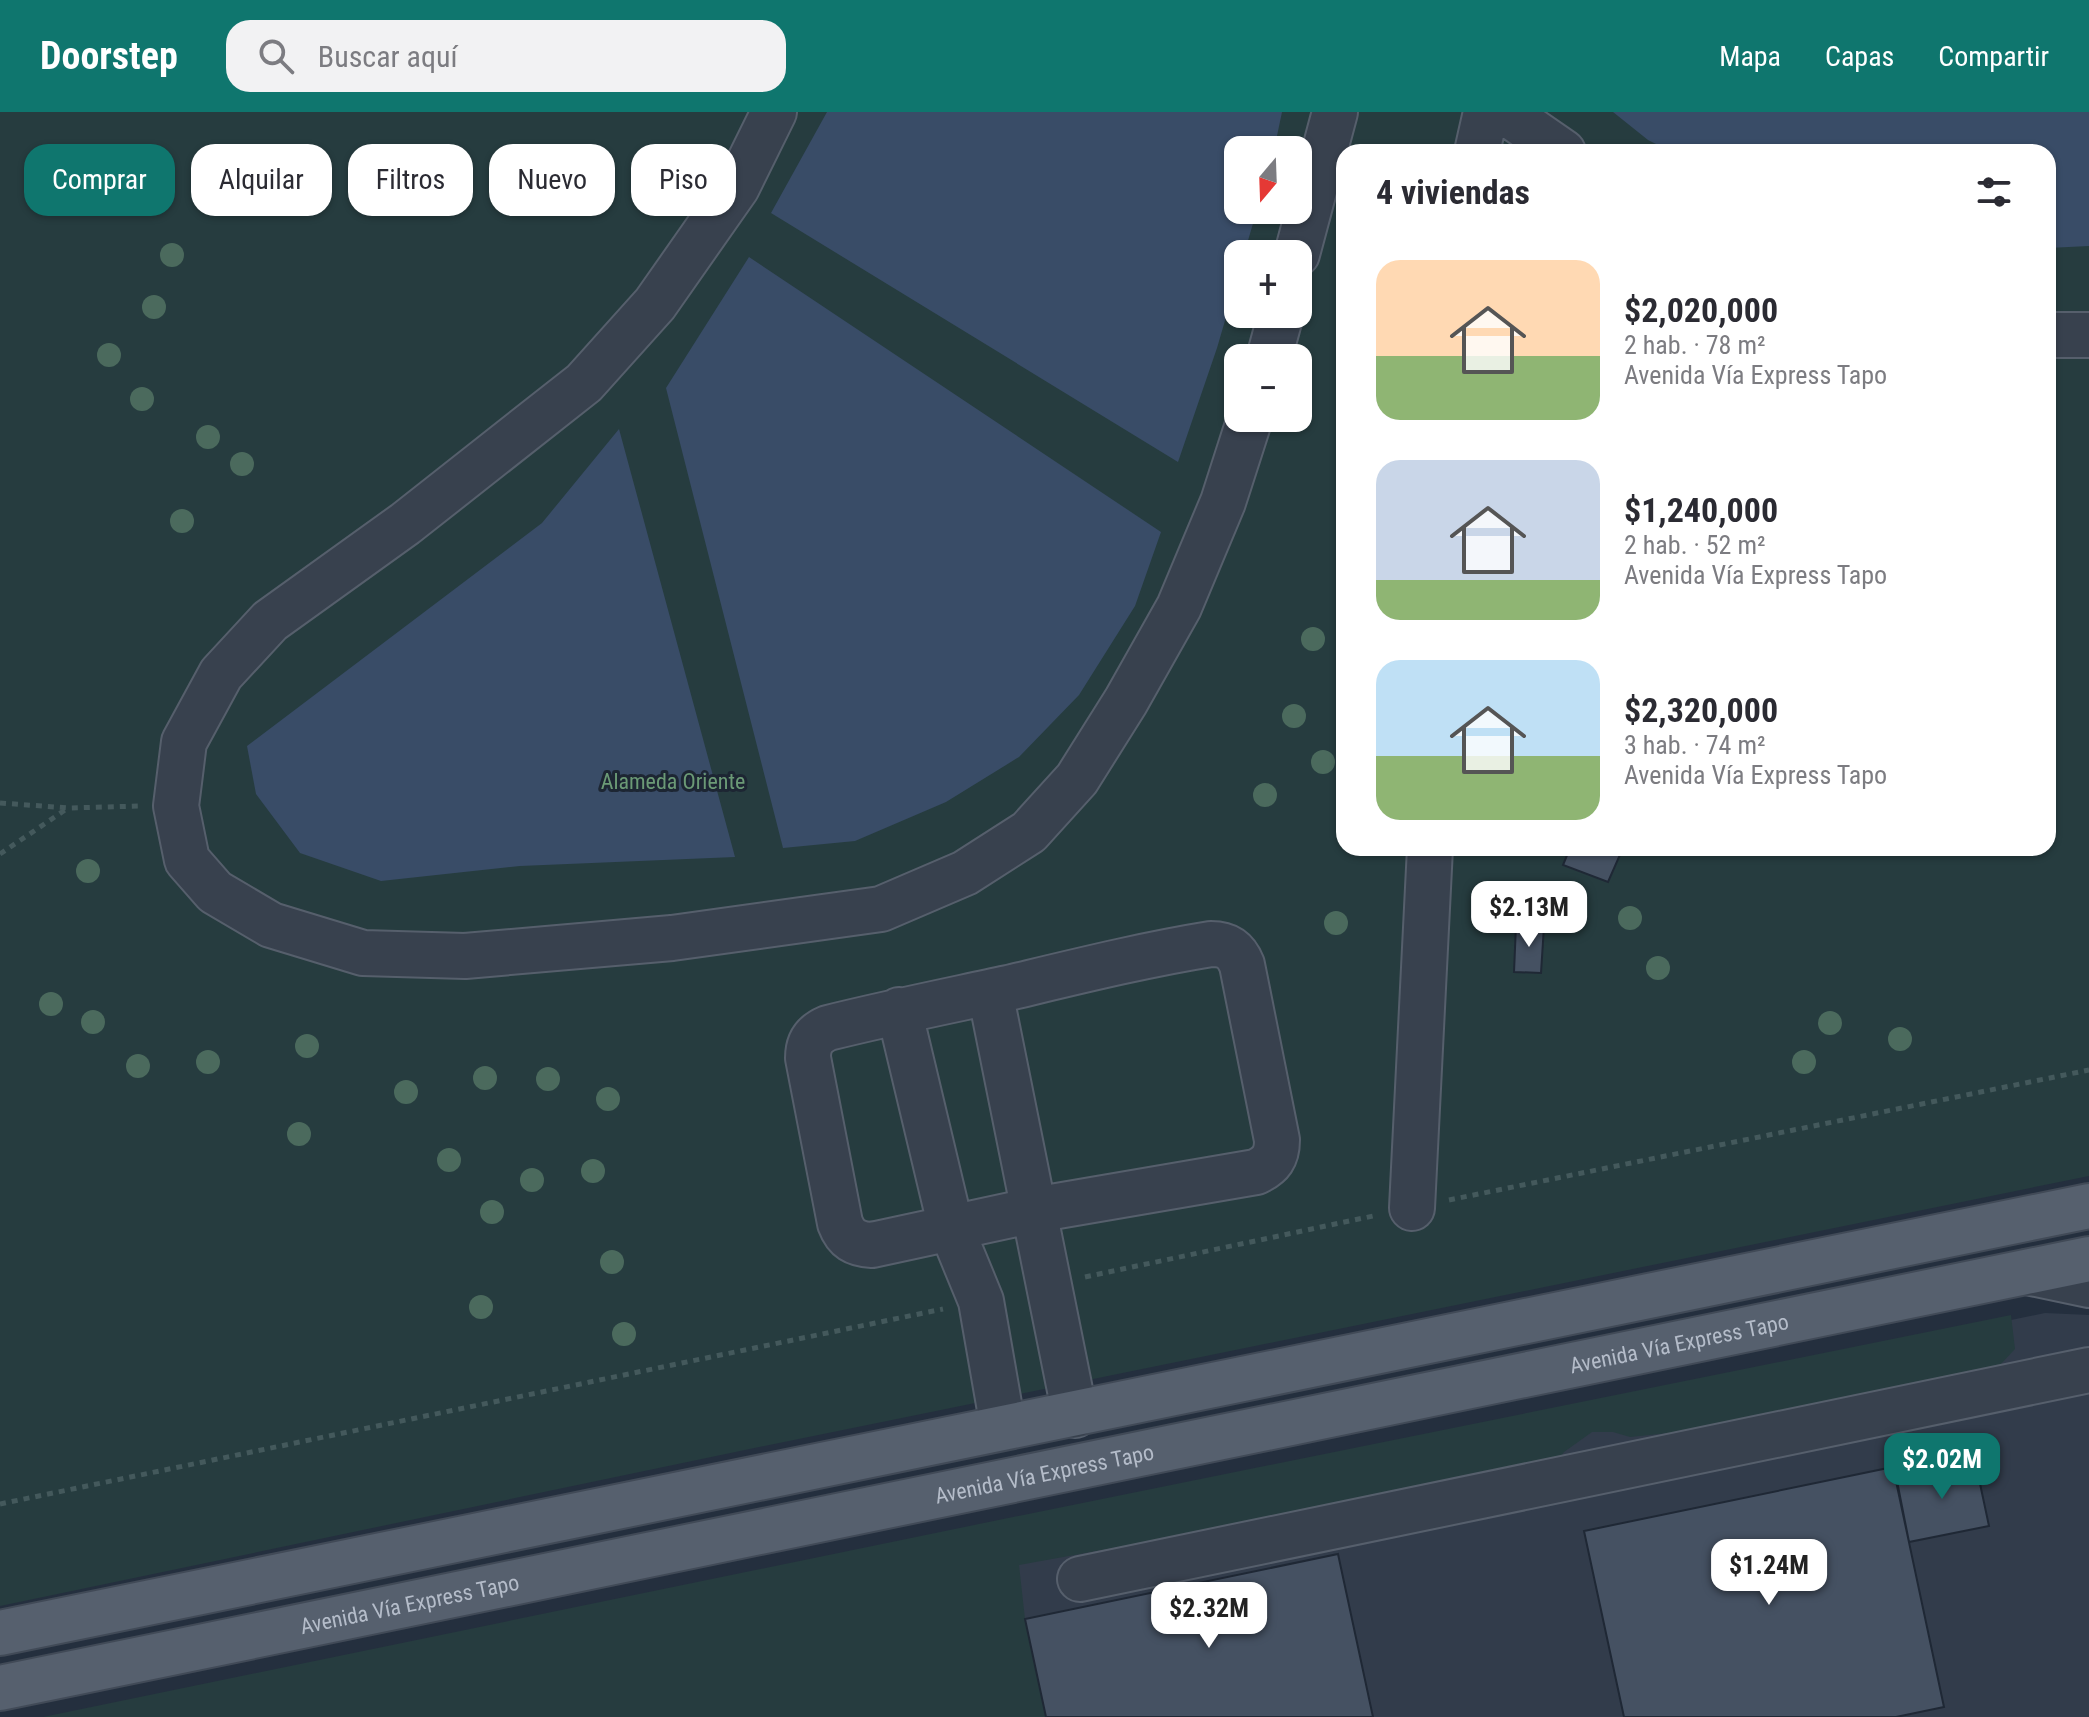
<!DOCTYPE html>
<html lang="es">
<meta charset="utf-8">
<style>
body{margin:0;font-family:"Roboto Condensed",sans-serif;background:#f2f2f3;color:#2b2b33;height:100vh;display:flex;flex-direction:column;font-size:30px;white-space:nowrap}
*{box-sizing:border-box;margin:0}
p{font-size:26px;color:#7c7c81}
.icon{flex:none;width:44px;height:44px;fill:none;stroke:currentColor;stroke-width:2;stroke-linecap:round;stroke-linejoin:round}
.map{position:relative;flex:1;overflow:hidden}
.sheet{position:absolute;left:1336px;top:32px;width:720px;height:712px;display:flex;flex-direction:column;background:#fff;border-radius:24px;box-shadow:0 2px 6px #0004}
.sheet>*{flex:none}
.hud{position:absolute;left:24px;top:32px;width:760px;height:72px;display:flex;gap:16px}
.needle{width:52px;rotate:199deg}
.fabs{position:absolute;left:1224px;top:24px;display:grid;gap:16px}
.fabs a{display:grid;place-items:center;width:88px;height:88px;border-radius:16px;background:#fff;box-shadow:0 2px 6px #0004;font-size:40px}
.price{position:absolute;translate:-50% -68px;padding:0 18px;border-radius:16px;background:#fff;color:#222;font-size:26px;line-height:52px;filter:drop-shadow(0 2px 4px #0008)}
.price::after{content:'';position:absolute;left:50%;top:48px;width:24px;height:18px;margin-left:-12px;background:inherit;clip-path:polygon(0 0,100% 0,50% 100%)}
.price.active{background:#0f766e;color:#fff}
ul{padding:0;list-style:none}
li{display:flex;align-items:center;gap:24px;height:200px;padding:0 40px}
li span{display:grid;place-items:center;flex:none;width:224px;height:160px;border-radius:24px;color:#555}
li>.icon{margin-inline-start:auto}
span .icon{width:96px;height:96px;fill:#fffc;stroke-width:1}
li b{font-size:34px}
h2{display:flex;justify-content:space-between;align-items:center;height:96px;padding:0 40px;font-size:34px}
.tag{padding:0 28px;border-radius:24px;background:#fff;box-shadow:0 2px 6px #0004;font-size:28px;line-height:72px}
.tag.active{background:#0f766e;color:#fff}
header{display:flex;align-items:center;gap:48px;box-sizing:border-box;height:112px;padding:0 40px;background:#0f766e;color:#fff}
header strong{font-size:38px}
nav{display:flex;gap:44px;margin-inline-start:auto;font-size:28px}
.search{width:560px;height:72px;background:#f2f2f3;display:flex;align-items:center;gap:20px;box-sizing:border-box;padding:0 28px;border-radius:24px;color:#7c7c81;font-size:30px}
.map>svg:first-child{display:block}
</style>
<header>
<strong>Doorstep</strong>
<div class="search"><svg class="icon" aria-label="search" viewBox="0 0 24 24"><circle cx="10" cy="10" r="6"/><path d="M15 15l6 6"/></svg>Buscar aquí</div>
<nav><a>Mapa</a><a>Capas</a><a>Compartir</a></nav>
</header>
<div class="map">
<svg width="2089" height="1605" viewBox="0 0 2089 1605">
<rect width="100%" height="100%" fill="#242f3e"/>
<path fill="#323c4b" d="M2045,1201L2089,1203V1605H102Z"/>
<path fill="#263c3f" fill-rule="evenodd" d="M0,0H2089V1064L740,1339L0,1494ZM1238,38H1298V98H1238ZM1344,40H2048V736H1344ZM1238,142H1298V202H1238ZM1238,246H1298V306H1238Z
M2011,1203L2015,1237L2000,1253L1728,1315L1630,1325L1613,1320H1592L1564,1340L1551,1357L1019,1453L1025,1507L1046,1605H43L1013,1405Z"/>
<path fill="#394c67" d="M827,0H1282L1274,38H1238V98H1257L1244,142H1238V164L1217,236L1178,350L771,101Z
M1613,0H2089V134L2048,136V40H1672L1648,28Z
M749,145L1161,420L1135,494L1079,583L1019,645L946,690L855,729L783,736L666,276Z
M619,317L735,745L520,754L381,769L300,741L256,682L247,634L542,411Z"/>
<path fill="#455162" stroke="#1f2835" stroke-width="2" d="M1570,736H1623L1608,770L1563,753Z
M1516,813L1544,814L1541,861L1514,860Z
M1975,1348L1989,1414L1909,1430L1896,1364Z
M1893,1355L1944,1595L1896,1605H1624L1584,1419Z
M1338,1442L1373,1605H1046L1025,1507Z"/>
<g fill="none" stroke-linecap="round" stroke-linejoin="round">
<defs>
<path id="minor" d="M774,0L737,75L655,192L584,271L405,412L270,509L221,562L184,630L176,694L187,748L215,780L271,813L363,841L465,844L672,826L881,797L965,761L1029,720L1077,667L1126,589L1179,495L1223,390L1250,306
M1505,0L1563,40
M1477,40L1486,0
M1297,142L1335,0
M2048,223H2089
M1269,246L1281,202
M1211,832C1228,832 1236,838 1242,853L1277,1028C1277,1045 1271,1053 1256,1060L1034,1098L872,1133C855,1132 846,1127 840,1111L808,946C808,930 814,922 828,916C888,901 948,889 1008,876C1075,860 1143,843 1211,832Z
M990,880L1075,1303
M899,898L951,1116L981,1189L1003,1315
M1412,1096L1430,736
M2027,1160L2089,1173
M1080,1467L2089,1258"/>
<g id="major">
<path d="M0,1521L2089,1094"/>
<path id="s1" d="M0,1576L2089,1147"/>
</g>
</defs>
<use href="#minor" stroke="#565f6c" stroke-width="48"/>
<use href="#major" stroke="#414a57" stroke-width="48"/>
<path stroke="#44595c" stroke-width="5" stroke-dasharray="6 6" stroke-linecap="butt" d="M0,691L69,696L139,694
M0,742L68,696
M1449,1088L2089,958
M1085,1165L1373,1104
M0,1392L943,1197"/>
<use href="#minor" stroke="#38414e" stroke-width="44"/>
<use href="#major" stroke="#56606e" stroke-width="44"/>
</g>
<g fill="#4b6a5d">
<circle cx="172" cy="143" r="12"/>
<circle cx="154" cy="195" r="12"/>
<circle cx="109" cy="243" r="12"/>
<circle cx="142" cy="287" r="12"/>
<circle cx="208" cy="325" r="12"/>
<circle cx="242" cy="352" r="12"/>
<circle cx="182" cy="409" r="12"/>
<circle cx="1313" cy="527" r="12"/>
<circle cx="1294" cy="604" r="12"/>
<circle cx="1323" cy="650" r="12"/>
<circle cx="1265" cy="683" r="12"/>
<circle cx="88" cy="759" r="12"/>
<circle cx="1630" cy="806" r="12"/>
<circle cx="1336" cy="811" r="12"/>
<circle cx="1658" cy="856" r="12"/>
<circle cx="51" cy="892" r="12"/>
<circle cx="93" cy="910" r="12"/>
<circle cx="1830" cy="911" r="12"/>
<circle cx="1900" cy="927" r="12"/>
<circle cx="307" cy="934" r="12"/>
<circle cx="208" cy="950" r="12"/>
<circle cx="1804" cy="950" r="12"/>
<circle cx="138" cy="954" r="12"/>
<circle cx="485" cy="966" r="12"/>
<circle cx="548" cy="967" r="12"/>
<circle cx="406" cy="980" r="12"/>
<circle cx="608" cy="987" r="12"/>
<circle cx="299" cy="1022" r="12"/>
<circle cx="449" cy="1048" r="12"/>
<circle cx="593" cy="1059" r="12"/>
<circle cx="532" cy="1068" r="12"/>
<circle cx="492" cy="1100" r="12"/>
<circle cx="612" cy="1150" r="12"/>
<circle cx="481" cy="1195" r="12"/>
<circle cx="624" cy="1222" r="12"/>
</g>
<g text-anchor="middle" stroke-width="6" stroke-linejoin="round" paint-order="stroke">
<g font-size="22" fill="#6b9a76" stroke="#1d2633">
<text x="673" y="677">Alameda Oriente</text>
</g>
<g font-size="22" fill="#b4bcc9" stroke="#1d2633">
<text dy="8" stroke="none"><textPath href="#s1" startOffset="1714">Avenida Vía Express Tapo</textPath></text>
<text dy="8" stroke="none"><textPath href="#s1" startOffset="1066">Avenida Vía Express Tapo</textPath></text>
<text dy="8" stroke="none"><textPath href="#s1" startOffset="418">Avenida Vía Express Tapo</textPath></text>
</g>
</g>
</svg>
<div class="fabs">
<a><svg class="needle" viewBox="-14 -14 28 28"><path d="M0-13l5 13h-10z" fill="#e53935"/><path d="M0 13l5-13h-10z" fill="#7c7c81"/></svg></a>
<a>+</a>
<a>−</a>
</div>
<b class="price" style="left:1529px;top:837px">$2.13M</b>
<b class="price active" style="left:1942px;top:1389px">$2.02M</b>
<b class="price" style="left:1769px;top:1495px">$1.24M</b>
<b class="price" style="left:1209px;top:1538px">$2.32M</b>
<div class="hud">
<a class="tag active">Comprar</a>
<a class="tag">Alquilar</a>
<a class="tag">Filtros</a>
<a class="tag">Nuevo</a>
<a class="tag">Piso</a>
</div>
<section class="sheet">
<h2>4 viviendas<svg class="icon" aria-label="filters" viewBox="0 0 24 24"><path d="M4 7h16M4 17h16"/><circle cx="9" cy="7" r="2"/><circle cx="15" cy="17" r="2"/></svg></h2>
<ul>
<li><span style="background:linear-gradient(#ffd9b3 60%,#8fb573 0)"><svg class="icon" aria-label="home" viewBox="0 0 24 24"><path d="M3 11l9-7 9 7M6 9v11h12V9"/></svg></span><div><b>$2,020,000</b><p>2 hab. · 78 m²</p><p>Avenida Vía Express Tapo</p></div></li>
<li><span style="background:linear-gradient(#c9d6e8 75%,#8fb573 0)"><svg class="icon" aria-label="home" viewBox="0 0 24 24"><path d="M3 11l9-7 9 7M6 9v11h12V9"/></svg></span><div><b>$1,240,000</b><p>2 hab. · 52 m²</p><p>Avenida Vía Express Tapo</p></div></li>
<li><span style="background:linear-gradient(#bfe0f5 60%,#8fb573 0)"><svg class="icon" aria-label="home" viewBox="0 0 24 24"><path d="M3 11l9-7 9 7M6 9v11h12V9"/></svg></span><div><b>$2,320,000</b><p>3 hab. · 74 m²</p><p>Avenida Vía Express Tapo</p></div></li>
</ul>
</section>
</div>
